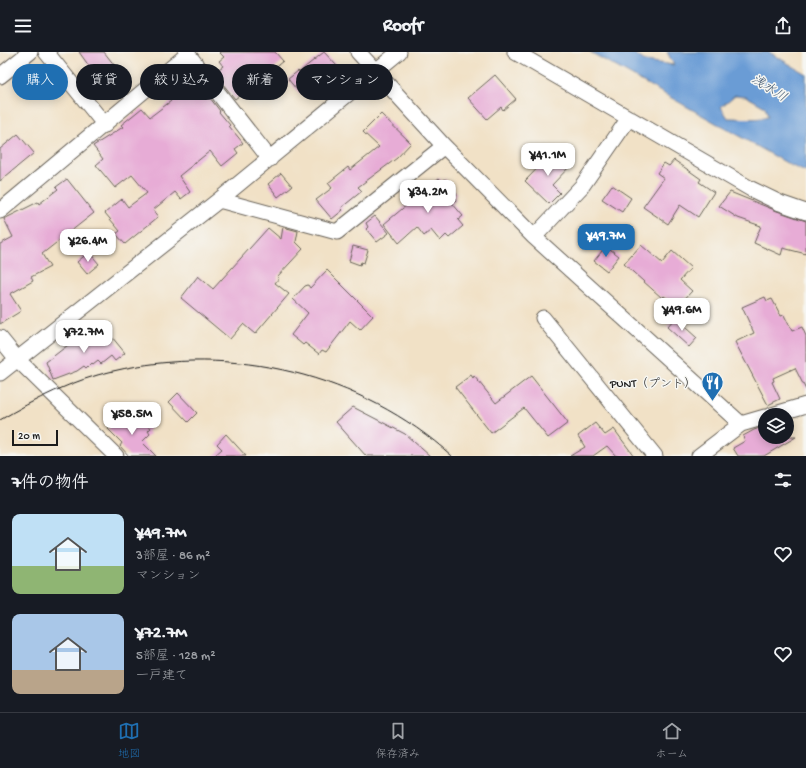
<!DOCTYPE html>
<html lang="ja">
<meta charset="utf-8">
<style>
body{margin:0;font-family:"Gochi Hand","Klee One",sans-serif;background:#242831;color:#f1f3f6;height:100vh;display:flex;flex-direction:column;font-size:15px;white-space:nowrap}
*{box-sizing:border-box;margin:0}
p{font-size:13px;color:#9ea1a6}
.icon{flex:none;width:22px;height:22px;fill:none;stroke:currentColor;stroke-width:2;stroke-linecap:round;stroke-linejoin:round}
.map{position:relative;height:404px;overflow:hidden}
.sheet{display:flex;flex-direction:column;background:#171b24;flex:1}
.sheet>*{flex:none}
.top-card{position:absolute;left:12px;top:12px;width:400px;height:36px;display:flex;gap:8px}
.fabs{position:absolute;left:758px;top:356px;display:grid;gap:8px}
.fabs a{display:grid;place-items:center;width:36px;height:36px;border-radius:50%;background:#171b24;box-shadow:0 2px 10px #0003;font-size:20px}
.scale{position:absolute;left:12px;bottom:10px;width:46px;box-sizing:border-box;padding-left:4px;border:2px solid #1c1c1c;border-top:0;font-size:11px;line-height:14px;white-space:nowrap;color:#1c1c1c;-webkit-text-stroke:3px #f6f6f2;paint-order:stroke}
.price{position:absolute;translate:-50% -34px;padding:0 9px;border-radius:8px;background:#fff;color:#222;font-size:13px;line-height:26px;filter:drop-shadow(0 1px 2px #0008)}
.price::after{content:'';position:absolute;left:50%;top:24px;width:12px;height:9px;margin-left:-6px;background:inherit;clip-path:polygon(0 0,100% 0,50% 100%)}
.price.on{background:#1f6fb2;color:#fff}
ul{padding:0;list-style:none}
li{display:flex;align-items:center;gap:12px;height:100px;padding:0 12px}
li span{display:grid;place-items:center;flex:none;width:112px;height:80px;border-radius:8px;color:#555}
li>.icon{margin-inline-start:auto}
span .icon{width:48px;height:48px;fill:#fffc;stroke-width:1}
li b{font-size:17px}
h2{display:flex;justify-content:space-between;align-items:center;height:48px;padding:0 12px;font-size:17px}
.pill{padding:0 14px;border-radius:18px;background:#171b24;box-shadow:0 2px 10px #0003;font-size:14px;line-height:36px}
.pill.on{background:#1f6fb2;color:#fff}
header{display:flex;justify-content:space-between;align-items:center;height:52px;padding:0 12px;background:#171b24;font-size:18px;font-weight:800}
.menu{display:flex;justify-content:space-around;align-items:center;height:56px;border-top:1px solid #363941;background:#171b24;font-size:11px;color:#9ea1a6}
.menu a{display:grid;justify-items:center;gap:2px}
.menu .on{color:#1f6fb2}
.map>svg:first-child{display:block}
</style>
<header><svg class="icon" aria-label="menu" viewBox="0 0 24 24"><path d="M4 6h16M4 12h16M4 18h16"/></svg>Roofr<svg class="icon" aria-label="share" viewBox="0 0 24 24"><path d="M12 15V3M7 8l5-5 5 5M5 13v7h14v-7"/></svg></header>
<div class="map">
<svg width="806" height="404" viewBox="0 0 806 404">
<rect width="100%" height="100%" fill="#f6f6f2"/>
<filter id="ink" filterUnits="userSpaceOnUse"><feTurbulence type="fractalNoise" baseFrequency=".025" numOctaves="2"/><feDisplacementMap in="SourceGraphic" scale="8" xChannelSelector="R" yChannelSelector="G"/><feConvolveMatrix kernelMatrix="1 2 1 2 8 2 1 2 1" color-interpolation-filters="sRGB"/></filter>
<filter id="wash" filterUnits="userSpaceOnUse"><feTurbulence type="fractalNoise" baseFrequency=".012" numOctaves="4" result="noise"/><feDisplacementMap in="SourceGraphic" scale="16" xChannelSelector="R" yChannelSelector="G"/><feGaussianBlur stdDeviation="0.9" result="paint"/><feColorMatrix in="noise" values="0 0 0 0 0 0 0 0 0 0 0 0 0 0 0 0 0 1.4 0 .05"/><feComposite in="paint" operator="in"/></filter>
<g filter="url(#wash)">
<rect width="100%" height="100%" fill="#f1e1c6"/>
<path fill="#6a9cd5" stroke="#435c78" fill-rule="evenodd" d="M590,0H632L645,9L674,13L667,0H769L806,22V120L792,114ZM735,43L746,44L765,55L768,65C754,68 742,66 728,66L721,55Z"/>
<g id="blocks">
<path fill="#e7acd6" d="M79,0H104L126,28L109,42Z
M219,0H275L283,9L235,47L214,21L223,14L219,9L224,5Z
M324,0L337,14L320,28L317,27L300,42L288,27L298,19L299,20Z
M189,21L199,34L200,33L220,59L219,60L230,73L229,74L243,91L235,97L238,101L222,114L210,99L179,124L190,140L181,147L175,140L153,158L158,165L125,192L116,182L120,179L105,161L122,147L128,155L147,141L132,123L115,136L96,113L103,107L93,94L123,75L121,73L142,56L150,65L171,49L163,39Z
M495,23L516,47L503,58L501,55L487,67L468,46Z
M381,62L411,91L397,106L358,135L362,139L341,156L343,158L332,167L316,148L332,136L328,131L348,115L350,118L379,95L363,80Z
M18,82L34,101L0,129V97Z
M554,99L570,114L552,133L560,141L549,152L525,129Z
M674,108L701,127L699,130L714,140L698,165L680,153L668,172L643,155L664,126L657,121L664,111L669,114Z
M281,121L292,134L278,145L268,132Z
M439,126L442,130L445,127L457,142L454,144L456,148L452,151L463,164L458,168L463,174L449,186L446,183L440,189L431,178L424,184L417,175L399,191L384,172Z
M67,127L94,161L42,202L50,215L31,225L33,229L10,242L21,259L0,272V192L13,185L4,167L38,150L39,152L58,137L56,135Z
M612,133L631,146L622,160L602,147Z
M730,140L777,159L806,169V202L783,196L781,203L754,191L761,174L738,166L719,154Z
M375,164L389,181L377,190L366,177L368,175L366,171Z
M283,175L298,179L296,190L303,197L277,225L279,226L275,231L289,242L255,282L243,272L230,287L181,246L198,224L213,237L268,176L281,187Z
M641,193L662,211L672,199L691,216L680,228L692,239L677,255L664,244L662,246L624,212Z
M353,194L368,198L364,211L361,210L360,213L349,209Z
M606,194L619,204L607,219L594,209Z
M89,200L99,212L87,222L77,210Z
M327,218L373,264L360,278L350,269L326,300L322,298L319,302L305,291L303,293L291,283L308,261L293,247L305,234L308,233L310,236Z
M765,245L767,249L772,247L781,264L784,263L792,279L802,275L806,284V338L795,316L773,326L774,329L772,330L780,347L768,353L735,290L754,281L742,255Z
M675,266L697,286L689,295L667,275Z
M103,274L125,301L115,309L111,304L101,312L98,309L93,313L91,311L86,316L84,314L77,319L53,328L46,310L81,283L86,288Z
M471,323L473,326L474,324L496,351L531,324L568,371L548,386L524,356L491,381L455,335Z
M178,341L197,361L188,370L169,350Z
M353,355L405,382L430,404H366L336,370Z
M136,363L151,376L148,379L150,382L142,390L156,404H129L120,394L122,391L108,377L119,365L127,372Z
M595,371L605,383L614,377L634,404H616L607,394L593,404H570L585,395L578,384Z
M765,374V385H796L764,404H738L733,396L745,389L743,384L754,378Z
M226,382L246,404H214L222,397L217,392Z"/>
</g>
</g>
<g filter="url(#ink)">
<use href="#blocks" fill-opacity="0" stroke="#676158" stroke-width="1"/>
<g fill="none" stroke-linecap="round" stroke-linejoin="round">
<defs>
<path id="minor" d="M46,0L105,73
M186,0L270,107
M358,0L444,94L534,185L741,372
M515,0L751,137L780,151L806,160
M0,24L30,0
M219,148L337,180L444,94
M0,159L188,2
M534,185L582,134L629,66
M543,266L655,404
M0,286L17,307L116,404
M0,321L219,148L399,0
M772,363L806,353
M699,404L741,372L765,365"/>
</defs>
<use href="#minor" stroke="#676158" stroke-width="17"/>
<use href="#minor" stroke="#fff" stroke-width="15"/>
<path stroke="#1c1c1c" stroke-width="1" d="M0,368C35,347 73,328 113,319C232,291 361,322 452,404"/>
</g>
</g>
<defs>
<symbol id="restaurant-pin" viewBox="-11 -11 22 30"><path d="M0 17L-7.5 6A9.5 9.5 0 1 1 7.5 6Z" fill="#1f6fb2" stroke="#f6f6f2"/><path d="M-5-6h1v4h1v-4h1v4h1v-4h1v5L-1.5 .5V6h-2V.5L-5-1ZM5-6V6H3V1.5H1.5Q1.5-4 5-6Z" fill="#fff"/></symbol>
</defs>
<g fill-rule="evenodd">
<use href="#restaurant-pin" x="700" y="318" width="25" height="34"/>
</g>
<g text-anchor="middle" stroke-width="3" stroke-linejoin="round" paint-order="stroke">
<g font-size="12" fill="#1c1c1c" stroke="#f6f6f2" text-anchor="end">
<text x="696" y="335">PUNT（プント）</text>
</g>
<g font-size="13" font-style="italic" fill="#3f566f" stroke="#f6f6f2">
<text transform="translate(770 35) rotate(32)" y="5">浅水川</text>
</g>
</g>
</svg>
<div class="fabs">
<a><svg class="icon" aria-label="layers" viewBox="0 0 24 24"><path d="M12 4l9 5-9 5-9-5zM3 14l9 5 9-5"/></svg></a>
</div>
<div class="scale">20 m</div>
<b class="price" style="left:548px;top:125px">¥41.1M</b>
<b class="price" style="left:428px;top:162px">¥34.2M</b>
<b class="price on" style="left:606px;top:206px">¥49.7M</b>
<b class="price" style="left:88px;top:211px">¥26.4M</b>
<b class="price" style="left:682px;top:280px">¥49.6M</b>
<b class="price" style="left:84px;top:302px">¥72.7M</b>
<b class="price" style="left:132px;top:384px">¥58.5M</b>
<div class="top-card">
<a class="pill on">購入</a>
<a class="pill">賃貸</a>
<a class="pill">絞り込み</a>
<a class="pill">新着</a>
<a class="pill">マンション</a>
</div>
</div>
<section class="sheet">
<h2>7件の物件<svg class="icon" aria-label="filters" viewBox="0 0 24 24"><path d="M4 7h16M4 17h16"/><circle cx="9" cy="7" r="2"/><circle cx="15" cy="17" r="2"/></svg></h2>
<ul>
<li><span style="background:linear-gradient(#bfe0f5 65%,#8fb573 0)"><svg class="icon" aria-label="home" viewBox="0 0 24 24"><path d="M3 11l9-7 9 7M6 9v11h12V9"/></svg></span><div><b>¥49.7M</b><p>3部屋 · 86 m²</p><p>マンション</p></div><svg class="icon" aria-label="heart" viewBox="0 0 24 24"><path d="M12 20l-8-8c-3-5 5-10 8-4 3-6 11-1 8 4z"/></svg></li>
<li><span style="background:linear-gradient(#a9c7e8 70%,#b9a48a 0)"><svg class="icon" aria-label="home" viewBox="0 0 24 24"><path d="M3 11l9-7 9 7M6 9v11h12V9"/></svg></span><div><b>¥72.7M</b><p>5部屋 · 128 m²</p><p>一戸建て</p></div><svg class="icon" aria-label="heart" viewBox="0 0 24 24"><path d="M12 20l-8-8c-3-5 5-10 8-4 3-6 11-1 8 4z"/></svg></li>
</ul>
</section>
<nav class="menu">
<a class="on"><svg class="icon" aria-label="map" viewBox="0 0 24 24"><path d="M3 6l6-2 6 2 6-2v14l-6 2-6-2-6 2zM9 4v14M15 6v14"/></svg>地図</a>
<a><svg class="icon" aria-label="saved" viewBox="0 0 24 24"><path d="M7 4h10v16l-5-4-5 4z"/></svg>保存済み</a>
<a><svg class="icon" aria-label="home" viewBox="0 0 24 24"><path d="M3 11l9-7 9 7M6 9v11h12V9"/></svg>ホーム</a>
</nav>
